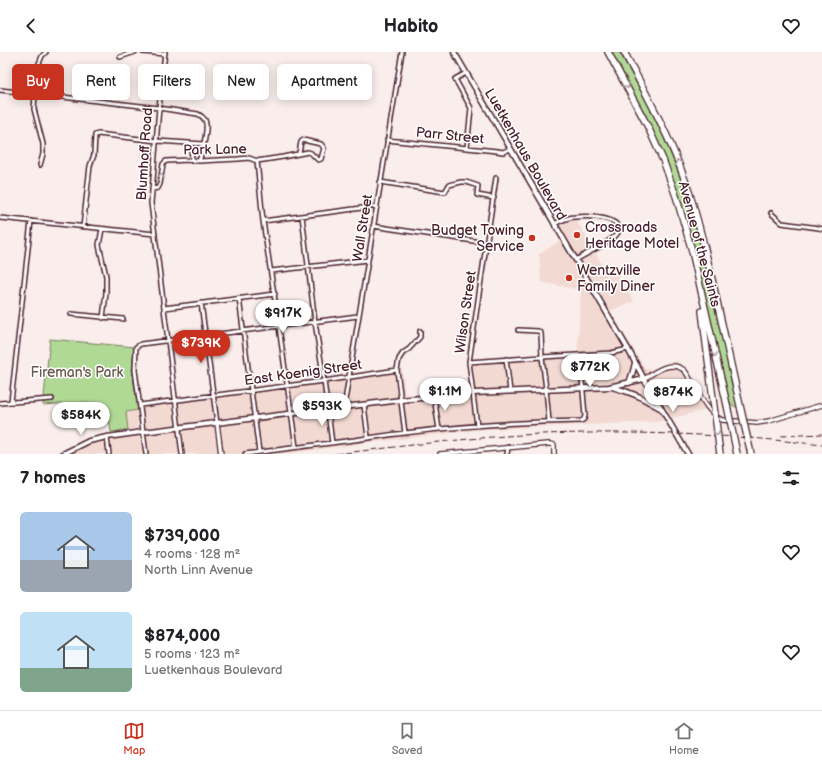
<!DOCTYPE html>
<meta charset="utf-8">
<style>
body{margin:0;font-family:"Balsamiq Sans",sans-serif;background:#f6f6f6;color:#202124;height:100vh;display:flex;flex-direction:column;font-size:15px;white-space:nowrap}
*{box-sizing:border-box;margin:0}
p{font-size:13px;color:#757577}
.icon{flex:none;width:22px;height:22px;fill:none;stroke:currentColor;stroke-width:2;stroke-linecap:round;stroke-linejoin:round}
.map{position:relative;height:402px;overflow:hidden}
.side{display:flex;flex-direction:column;background:#fff;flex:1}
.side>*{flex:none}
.top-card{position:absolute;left:12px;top:12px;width:400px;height:36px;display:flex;gap:8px}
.price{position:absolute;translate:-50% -34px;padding:0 9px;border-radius:14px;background:#fff;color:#222;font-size:13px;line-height:26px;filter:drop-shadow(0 1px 2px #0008)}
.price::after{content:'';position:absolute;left:50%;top:24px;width:12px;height:9px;margin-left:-6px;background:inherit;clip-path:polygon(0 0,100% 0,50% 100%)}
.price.active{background:#c8321e;color:#fff}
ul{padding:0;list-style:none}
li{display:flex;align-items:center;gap:12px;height:100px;padding:0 20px}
li span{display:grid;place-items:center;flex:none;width:112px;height:80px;border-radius:6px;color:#555}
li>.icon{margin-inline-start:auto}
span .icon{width:48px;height:48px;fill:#fffc;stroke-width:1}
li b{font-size:17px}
h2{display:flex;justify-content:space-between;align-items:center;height:48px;padding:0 20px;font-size:17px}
.pill{padding:0 14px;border-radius:6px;background:#fff;box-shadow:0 2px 10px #0003;font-size:14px;line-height:36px}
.pill.active{background:#c8321e;color:#fff}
header{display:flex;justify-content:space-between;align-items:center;height:52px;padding:0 20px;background:#fff;font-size:18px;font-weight:800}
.tabs{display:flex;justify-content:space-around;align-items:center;height:56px;border-top:1px solid #e0e0e0;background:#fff;font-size:11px;color:#757577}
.tabs a{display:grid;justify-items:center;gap:2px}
.tabs .active{color:#c8321e}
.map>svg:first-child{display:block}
</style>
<header><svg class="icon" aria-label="back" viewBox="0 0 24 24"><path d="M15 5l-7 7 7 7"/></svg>Habito<svg class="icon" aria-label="heart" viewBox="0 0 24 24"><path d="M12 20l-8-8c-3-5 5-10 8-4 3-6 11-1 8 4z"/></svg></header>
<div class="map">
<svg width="822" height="402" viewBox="0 0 822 402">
<rect width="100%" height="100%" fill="#f9eeeb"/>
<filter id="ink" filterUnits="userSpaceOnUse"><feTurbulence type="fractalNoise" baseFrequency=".025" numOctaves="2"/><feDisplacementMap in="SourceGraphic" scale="8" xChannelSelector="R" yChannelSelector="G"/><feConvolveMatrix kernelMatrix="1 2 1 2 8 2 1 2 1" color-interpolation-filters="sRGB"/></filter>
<g filter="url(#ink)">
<path fill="#f2dad3" d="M575,166L606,219L614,220L634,249L610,259L646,318L677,309L707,358L656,370L488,377L375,390L283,402H63L89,389L114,384L110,360L213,343L324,329L402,317L405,343L469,337L467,313L554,305L577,304L581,238L541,230L539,202L566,185L559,172Z"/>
<path fill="#b0d996" stroke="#7d7c60" d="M611,0H619C637,32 655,64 669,98C681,126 690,154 698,183L738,356L730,352C721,314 712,275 703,237C695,204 688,171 677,140C661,90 636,45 611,0Z
M50,287L135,295L132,318L138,358L126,360L128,378L111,380L107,355L88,350L43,353Z"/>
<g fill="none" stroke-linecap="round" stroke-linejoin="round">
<defs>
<path id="minor" d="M143,0L165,2
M165,0L159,56L151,151L182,402
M120,5L135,0
M466,21L455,27L471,56L467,96
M162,29L199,32
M0,38L159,56L198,62C200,63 203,65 205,68C209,75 202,101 199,109
M387,88L497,99L503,100L510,97
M191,91L192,109
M257,109L263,169L279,275L296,395
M40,113L43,102V92L34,57L35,42L38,14L42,4L46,0
M380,130L445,140L449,133L461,130H466L478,134L477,143L494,146
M152,137L158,136L160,132L163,112L166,109L190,108L199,109L238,107L249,106L257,109L283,105L308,100L311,101L318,108L321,107L324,96L321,92L303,88L301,90L299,101
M771,161L782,171L819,176L822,177
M302,164L315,270L324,329L332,391
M0,166L155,182
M263,169L377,154
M554,172C561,169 568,165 575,165C585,164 612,164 618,174C620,176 619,179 617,182C611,190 585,202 576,208
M373,174L487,191
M83,175L90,114L94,103L95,83L98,82L157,89L204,92
M102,177L99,193L106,224V241L103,266
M271,219L368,208
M239,246L259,400
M201,251L217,371
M164,256L275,242
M71,262L123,267
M518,278L538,279L541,281L542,305L546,337L549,369
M506,307L510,339
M469,310L542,305L611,301L628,297
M434,345L439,377
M11,350L31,169
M0,351L52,347
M140,353L324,329L397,318
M364,353L368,385
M344,355L402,0
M477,374L469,310L496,126
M405,381L397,318L399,307L403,301L409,297L420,285V279
M107,385L109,402
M146,402L135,318L136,295L141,292L358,264
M245,402L354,388C429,376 505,370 581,369L584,367L585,364L580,303
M507,402L508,395"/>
<path id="tertiary" d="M644,327C656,319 672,307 685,319C695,333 707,362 722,368L757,371L769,369L822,353
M217,371L221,402
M440,402L548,392H551L554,393V402"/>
<path id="secondary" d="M454,0L628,297L644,327L688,402
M629,331L633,319L635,311
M612,335L625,339L638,344L660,356
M63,402L89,389L107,385L143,380L401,348L473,341L609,335L644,327"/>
<path id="motorway" d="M608,0L647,73L663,108L676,144L692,199L727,353
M624,0C647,43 670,85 686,131C698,165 706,201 714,236C723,277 732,317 741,358
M702,259L711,331"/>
</defs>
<use href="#minor" stroke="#4a1f2b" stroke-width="6"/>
<use href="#tertiary" stroke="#4a1f2b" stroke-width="6"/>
<use href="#secondary" stroke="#4a1f2b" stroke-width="7"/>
<use href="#motorway" stroke="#4a1f2b" stroke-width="8"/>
<use href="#minor" stroke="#fff" stroke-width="3"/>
<use href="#tertiary" stroke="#fff" stroke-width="3.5"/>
<use href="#secondary" stroke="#fff" stroke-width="4"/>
<use href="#motorway" stroke="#fff" stroke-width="5.5"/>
<path stroke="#4a1f2b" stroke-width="1" stroke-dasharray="6 3" stroke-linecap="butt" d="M781,384L822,382
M336,402C404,394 472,385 541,382C635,379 729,382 822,393"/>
<defs>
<path id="motorway-bridge" d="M711,331L720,402
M727,353L737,402
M741,358L751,402"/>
</defs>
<use href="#motorway-bridge" stroke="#4a1f2b" stroke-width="8" stroke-linecap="butt"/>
<use href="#motorway-bridge" stroke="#fff" stroke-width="5.5"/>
</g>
<defs><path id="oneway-chevron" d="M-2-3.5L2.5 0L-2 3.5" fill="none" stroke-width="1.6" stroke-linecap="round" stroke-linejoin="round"/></defs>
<g stroke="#ae9aa0">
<use href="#oneway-chevron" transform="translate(627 34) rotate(61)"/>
<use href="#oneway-chevron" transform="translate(678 110) rotate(-111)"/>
<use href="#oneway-chevron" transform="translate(161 124) rotate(-82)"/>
<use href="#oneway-chevron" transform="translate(283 301) rotate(-98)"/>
<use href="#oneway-chevron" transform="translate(715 302) rotate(77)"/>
<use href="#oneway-chevron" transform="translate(717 381) rotate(83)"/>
</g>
</g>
<g fill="#c8321e" stroke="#fff" stroke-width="1.5">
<circle cx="577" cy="183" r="4"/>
<circle cx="532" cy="186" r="4"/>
<circle cx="569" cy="226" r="4"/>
</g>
<g text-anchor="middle" stroke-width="3" stroke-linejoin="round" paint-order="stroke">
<g font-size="14" fill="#4a1f2b" stroke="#fff">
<text transform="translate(450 83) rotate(6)" y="5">Parr Street</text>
<text transform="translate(215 97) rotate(-1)" y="5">Park Lane</text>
<text transform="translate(144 102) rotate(-86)" y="5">Blumhoff Road</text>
<text transform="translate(526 102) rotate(60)" y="5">Luetkenhaus Boulevard</text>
<text transform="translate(362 176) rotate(-81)" y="5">Wall Street</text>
<text transform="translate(700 192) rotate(75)" y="5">Avenue of the Saints</text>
<text transform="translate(465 260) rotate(-82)" y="5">Wilson Street</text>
<text transform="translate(303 320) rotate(-8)" y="5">East Koenig Street</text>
</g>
<g font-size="14" fill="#4a1f2b" stroke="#fff" text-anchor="start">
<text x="585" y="180">Crossroads<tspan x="585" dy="16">Heritage Motel</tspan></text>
<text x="524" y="183" text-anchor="end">Budget Towing<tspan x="524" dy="16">Service</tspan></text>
<text x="577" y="223">Wentzville<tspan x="577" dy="16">Family Diner</tspan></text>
</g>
<g font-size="14" fill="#69574b" stroke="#fff">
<text x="77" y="325">Fireman's Park</text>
</g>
</g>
</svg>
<b class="price" style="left:283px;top:282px">$917K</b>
<b class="price active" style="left:201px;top:312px">$739K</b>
<b class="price" style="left:590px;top:336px">$772K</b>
<b class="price" style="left:445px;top:360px">$1.1M</b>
<b class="price" style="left:673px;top:361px">$874K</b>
<b class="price" style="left:322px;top:375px">$593K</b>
<b class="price" style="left:81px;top:384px">$584K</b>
<div class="top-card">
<a class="pill active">Buy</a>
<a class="pill">Rent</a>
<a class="pill">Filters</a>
<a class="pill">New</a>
<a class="pill">Apartment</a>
</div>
</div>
<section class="side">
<h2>7 homes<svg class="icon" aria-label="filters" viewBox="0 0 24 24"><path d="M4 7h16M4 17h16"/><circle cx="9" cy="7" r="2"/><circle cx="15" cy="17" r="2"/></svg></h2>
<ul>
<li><span style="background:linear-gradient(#a9c7e8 60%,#9aa5b1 0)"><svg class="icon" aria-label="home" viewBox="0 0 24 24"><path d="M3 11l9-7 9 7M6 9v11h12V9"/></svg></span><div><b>$739,000</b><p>4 rooms · 128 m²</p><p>North Linn Avenue</p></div><svg class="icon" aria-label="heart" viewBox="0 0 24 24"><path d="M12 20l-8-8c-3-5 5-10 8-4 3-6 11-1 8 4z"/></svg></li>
<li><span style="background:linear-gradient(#bfe0f5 70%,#7fa58c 0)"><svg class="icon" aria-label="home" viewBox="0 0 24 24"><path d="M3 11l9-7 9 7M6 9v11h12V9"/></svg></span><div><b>$874,000</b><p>5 rooms · 123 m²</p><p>Luetkenhaus Boulevard</p></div><svg class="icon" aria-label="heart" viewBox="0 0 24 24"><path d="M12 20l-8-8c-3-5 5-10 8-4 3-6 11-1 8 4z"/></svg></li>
</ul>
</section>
<nav class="tabs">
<a class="active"><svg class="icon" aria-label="map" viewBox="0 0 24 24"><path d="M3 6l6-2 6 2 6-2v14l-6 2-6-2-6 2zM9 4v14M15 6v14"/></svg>Map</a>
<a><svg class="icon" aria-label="saved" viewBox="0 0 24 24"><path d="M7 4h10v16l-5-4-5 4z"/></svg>Saved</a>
<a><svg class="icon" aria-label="home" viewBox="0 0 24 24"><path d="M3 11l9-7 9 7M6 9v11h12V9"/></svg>Home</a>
</nav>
